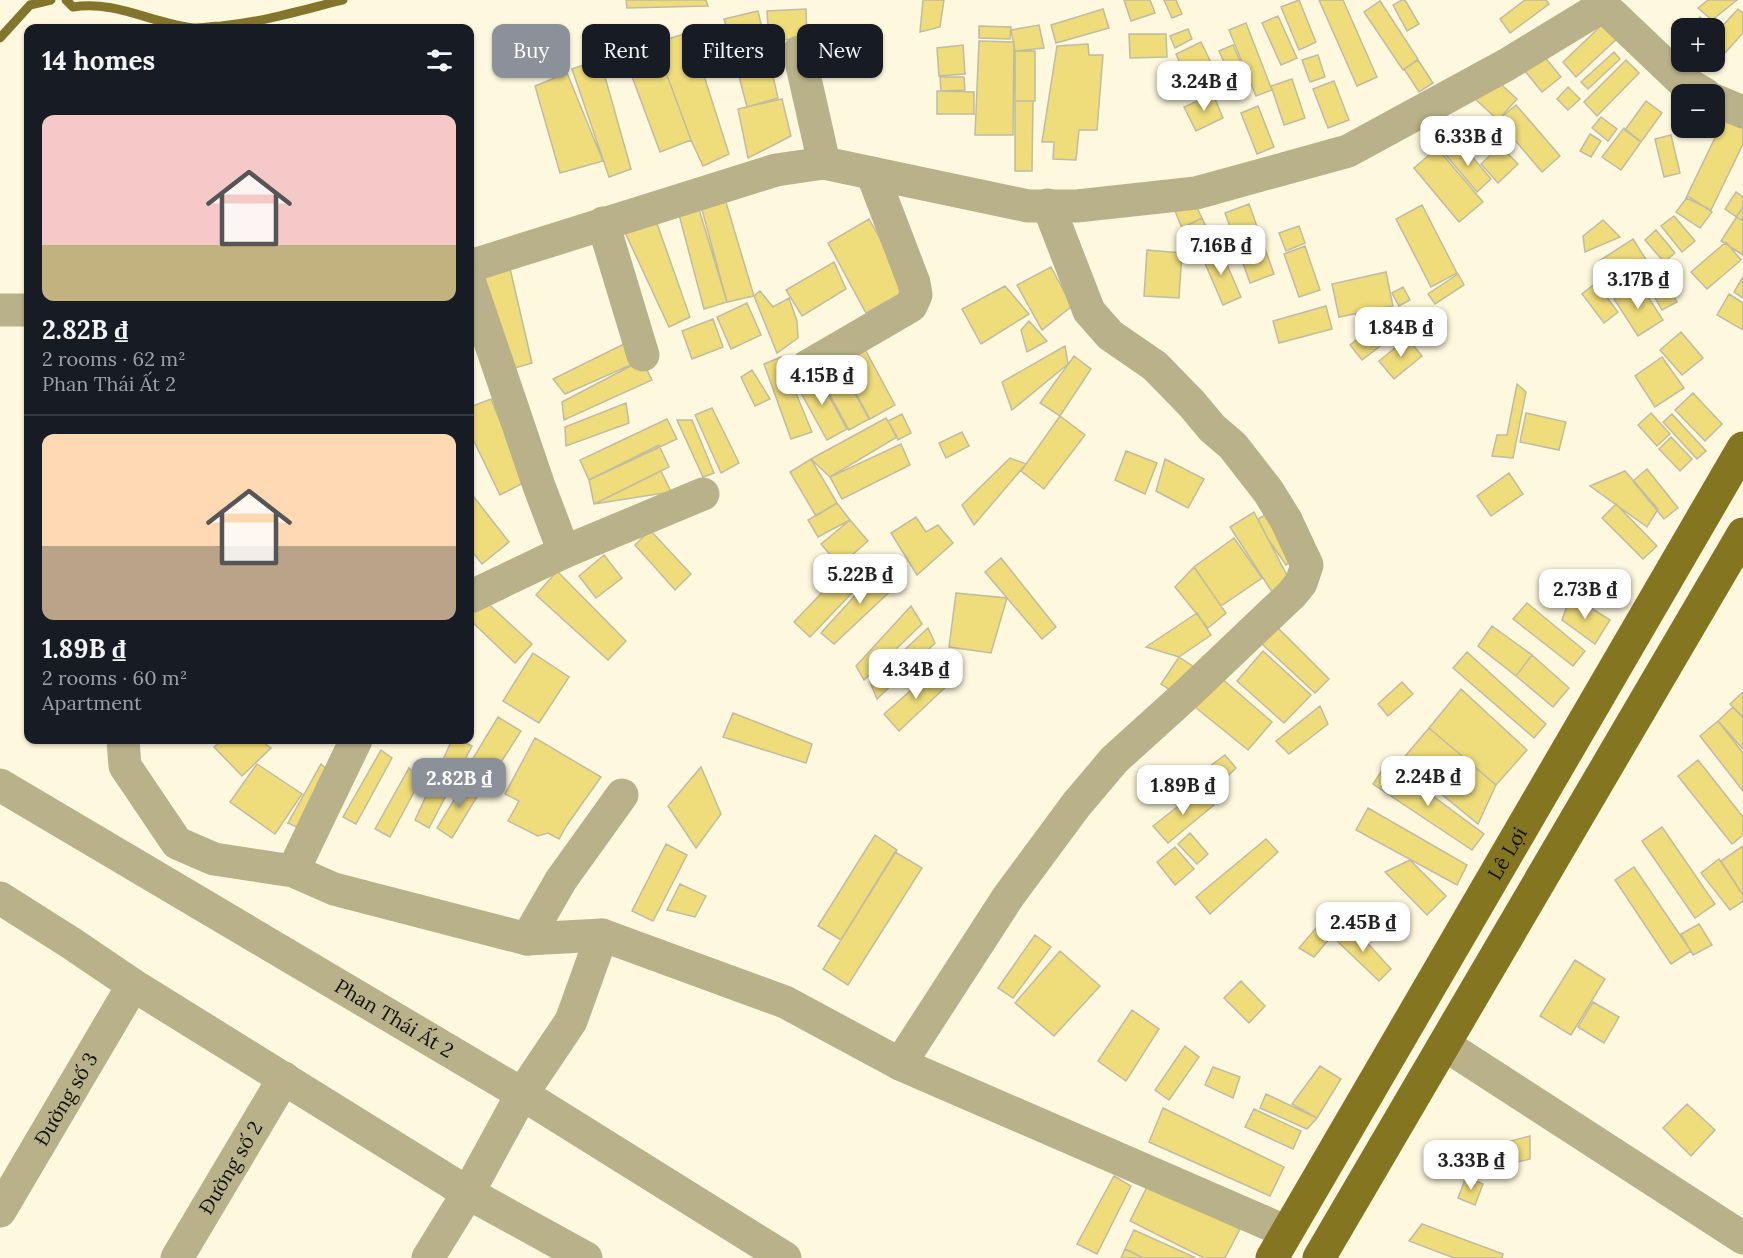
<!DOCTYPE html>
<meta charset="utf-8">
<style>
body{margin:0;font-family:Lora,serif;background:#20242c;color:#f1f3f6;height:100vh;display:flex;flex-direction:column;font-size:22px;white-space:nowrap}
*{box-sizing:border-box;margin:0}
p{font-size:20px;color:#9ea1a6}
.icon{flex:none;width:33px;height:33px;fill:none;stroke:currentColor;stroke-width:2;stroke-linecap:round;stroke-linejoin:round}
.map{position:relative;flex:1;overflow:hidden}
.sheet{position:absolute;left:24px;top:24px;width:450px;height:720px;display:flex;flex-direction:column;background:#171b24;border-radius:12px;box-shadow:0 2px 4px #0004}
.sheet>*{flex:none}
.guide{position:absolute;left:492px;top:24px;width:570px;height:54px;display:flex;gap:12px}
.buttons{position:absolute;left:1671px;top:18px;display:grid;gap:12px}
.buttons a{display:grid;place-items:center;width:54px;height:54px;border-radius:12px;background:#171b24;box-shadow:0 2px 4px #0004;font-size:30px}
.price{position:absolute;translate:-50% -51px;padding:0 14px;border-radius:12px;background:#fff;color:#222;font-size:20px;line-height:39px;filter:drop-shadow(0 2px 3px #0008)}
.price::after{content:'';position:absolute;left:50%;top:36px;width:18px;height:14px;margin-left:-9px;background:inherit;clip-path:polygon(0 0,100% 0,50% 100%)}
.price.on{background:#8c9099;color:#fff}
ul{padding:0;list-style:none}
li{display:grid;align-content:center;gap:12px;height:318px;padding:0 18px}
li+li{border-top:2px solid #363941}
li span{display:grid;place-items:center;height:186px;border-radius:12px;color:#555}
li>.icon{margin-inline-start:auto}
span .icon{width:108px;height:108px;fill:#fffc;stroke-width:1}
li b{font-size:26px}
h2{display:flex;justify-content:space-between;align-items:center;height:72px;padding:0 18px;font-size:26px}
.tag{padding:0 21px;border-radius:12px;background:#171b24;box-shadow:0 2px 4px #0004;font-size:21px;line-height:54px}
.tag.on{background:#8c9099;color:#fff}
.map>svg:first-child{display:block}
</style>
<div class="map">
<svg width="1743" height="1258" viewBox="0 0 1743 1258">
<rect width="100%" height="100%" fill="#fef9de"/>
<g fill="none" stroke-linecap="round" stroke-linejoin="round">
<path stroke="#83752c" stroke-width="9" d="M66,0L73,7C116,0 153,24 194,28C203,28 213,26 221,26C263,22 302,10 343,0
M0,38L30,5L51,0"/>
</g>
<path fill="#efdc7a" stroke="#c0bba2" stroke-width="1.5" d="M626,0H706L708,6L627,8Z
M923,0H944L940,27L920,32Z
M1124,0H1150L1155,13L1131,21Z
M1164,0H1176L1182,14L1172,18Z
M1299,0L1316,42L1299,50L1281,7Z
M1319,0H1343L1377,77L1357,86Z
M1402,0H1405L1419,24L1407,31L1393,5Z
M1525,0H1546L1549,4L1510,33L1500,19Z
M1708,0H1737L1712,20L1698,8Z
M1380,1L1418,59L1403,70L1364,12Z
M806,9L807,38L769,41L767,11Z
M1103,9L1109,28L1056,43L1051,25Z
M1738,9L1743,13V33L1725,53L1714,44V35Z
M758,11L778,98L747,107L724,19Z
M1278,16L1297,58L1281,65L1262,23Z
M1700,17L1707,24L1701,28H1692L1690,26Z
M1607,20L1621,35L1576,77L1563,62Z
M1246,23L1272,90L1256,96L1229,30Z
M1039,25L1044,48L1015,51L1011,30Z
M979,26L1011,27L1010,39L979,38Z
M1188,29L1192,39L1175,48L1170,36Z
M690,32L729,154L703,166L691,140L655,43Z
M1129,34H1166L1167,57L1130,58Z
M979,41L1014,42L1013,135H975Z
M1201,42L1214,69L1188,81L1176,54Z
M655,43L691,140L660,152L624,55Z
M1088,44L1089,55H1103L1097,130H1079L1076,160L1053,159L1054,142H1042L1057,46Z
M963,45L965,74L939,76L937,48Z
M1233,45L1241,63L1227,69L1219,51Z
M1015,51H1035V101H1015Z
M1614,52L1620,59L1588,89L1581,82Z
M1318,55L1325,77L1310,82L1302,60Z
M1544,56L1561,77L1542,92L1525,71Z
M600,59L631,169L609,177L572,69Z
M1418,60L1433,83L1419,92L1404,69Z
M1626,60L1639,73L1597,116L1584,102Z
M567,73L603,161L560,173L535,86Z
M1492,76L1517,99L1498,120L1473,97Z
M940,77H964L965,90L941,91Z
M1292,79L1305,118L1284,125L1271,86Z
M1334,81L1349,120L1328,128L1313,89Z
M1568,87L1580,99L1568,110L1557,99Z
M937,91L974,92V114H937Z
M1213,94L1223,118L1196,131L1184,107Z
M782,99L791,136L748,158L738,109Z
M1015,101H1033L1032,171H1015Z
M1646,101L1662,113L1641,142L1625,130Z
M1516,105L1560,156L1542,172L1498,120Z
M1258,106L1274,147L1257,154L1241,113Z
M1726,115L1743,123V144L1711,210L1686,198Z
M1601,117L1617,129L1608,141L1592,128Z
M1447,127L1454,135L1437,148L1431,140Z
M1624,128L1641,142L1621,170L1602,157Z
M1590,134L1601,141L1591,157L1580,151Z
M1671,135L1680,173L1664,177L1655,139Z
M1459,141L1491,179L1477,192L1445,154Z
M1500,146L1518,164L1498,183L1481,164Z
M1437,148L1483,202L1459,222L1414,168Z
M1736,192L1743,197V217L1741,220L1725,209Z
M695,196L727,302L704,309L677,207Z
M1688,196L1712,212L1700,228L1676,212Z
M725,199L754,296L727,302L701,206Z
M1194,202L1202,218L1182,228L1175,211Z
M1249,204L1274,274L1250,283L1225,213Z
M1422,205L1457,273L1431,287L1396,219Z
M1743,207V255L1721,241Z
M654,215L690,317L669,327L622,226Z
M1674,216L1695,241L1682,252L1661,226Z
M1202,218L1214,244L1194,253L1182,228Z
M869,219L909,289L866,313L828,243Z
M1603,220L1620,237L1585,252L1583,236Z
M1299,226L1305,243L1286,251L1279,233Z
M1656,230L1675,253L1664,262L1645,240Z
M1633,239L1652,269L1618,290L1599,261Z
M1726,242L1741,260L1707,289L1691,272Z
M1219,246L1241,297L1223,305L1201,254Z
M1305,246L1320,290L1299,297L1284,254Z
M1147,250L1182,253L1179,298L1144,296Z
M834,262L846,289L802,316L786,290Z
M509,264L532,363L508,370L478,272Z
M1051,267L1072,306L1042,330L1017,285Z
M1659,271L1677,302L1662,310L1645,280Z
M1386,272L1393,306L1339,317L1332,284Z
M1458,274L1464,285L1435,304L1428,294Z
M1743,277V298L1734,292Z
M1596,283L1618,312L1604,323L1582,294Z
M1639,283L1663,320L1638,336L1614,299Z
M1005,286L1029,314L981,344L962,309Z
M1403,287L1410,300L1399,306L1392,293Z
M760,291L773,307L789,298L797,321L798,338L777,353L754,296Z
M1729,294L1743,303V330L1717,315Z
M747,303L761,335L731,349L717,317Z
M1326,306L1332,329L1279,343L1273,321Z
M1397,309L1409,324L1362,360L1350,345Z
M713,319L723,347L692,359L682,331Z
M1029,321L1047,341L1027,352L1021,330Z
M1681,332L1703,358L1682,375L1660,350Z
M1407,338L1422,356L1394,379L1379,361Z
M632,340L642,360L565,394L553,379Z
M861,342L895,405L870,419L835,356Z
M1065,346L1068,364L1012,410L1002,382Z
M1074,356L1091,369L1060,416L1040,403Z
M781,357L812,432L791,439L764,364Z
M1662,357L1684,388L1655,407L1635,376Z
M642,360L652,380L564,420L562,402Z
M837,360L869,419L849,430L817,372Z
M752,370L770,399L755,406L741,377Z
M816,373L847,429L827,440L796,384Z
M1517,384L1526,392L1513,458L1492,456L1497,435H1507Z
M1693,393L1722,424L1705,441L1675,410Z
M491,399L525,482L500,495L470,433V407Z
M626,403L629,423L566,446L565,427Z
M712,408L739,463L721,473L695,415Z
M1526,413L1566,422L1559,450L1520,442Z
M1651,413L1670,434L1657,446L1638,425Z
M902,414L911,433L898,440L888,421Z
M1672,414L1706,451L1697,459L1663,422Z
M1060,416L1085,435L1044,489L1021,471Z
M886,418L897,437L830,477L811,459Z
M667,419L677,439L589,480L580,460Z
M677,420H692L714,473L703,477Z
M962,432L969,446L946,458L939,443Z
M1671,437L1692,459L1680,471L1659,449Z
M901,444L910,465L842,499L830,477Z
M659,445L669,467L594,504L589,480Z
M1126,451L1157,463L1145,494L1115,480Z
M1010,458L1026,464L974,525L962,505Z
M811,459L837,503L816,516L790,472Z
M1165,459L1204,479L1188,508L1156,491Z
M1647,469L1678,508L1664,519L1633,481Z
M661,471L671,492L594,504Z
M1625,471L1658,509L1647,527L1590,486Z
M1509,473L1523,494L1491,516L1477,496Z
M470,492L509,542L482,564L470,549Z
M837,503L850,520L818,537L808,520Z
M1616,504L1657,546L1643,559L1602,518Z
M1254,512L1291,583L1274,595L1230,527Z
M1270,512L1298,557L1286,565L1268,539L1258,519Z
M916,517L926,532L938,525L953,543L917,575L891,533Z
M850,520L868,541L840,566L821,544Z
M650,530L691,574L675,590L635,545Z
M1234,538L1262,578L1221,606L1194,567Z
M604,555L622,578L596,598L579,576Z
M1001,558L1056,627L1042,639L985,572Z
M854,559L870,574L810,637L794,622Z
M1194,567L1226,613L1208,628L1175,587Z
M880,568L898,584L834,644L821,633Z
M557,571L626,641L608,660L536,595Z
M956,593L1007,598L991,653L949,647Z
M1571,595L1610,620L1595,644L1562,620Z
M483,599L532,644L515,663L470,620V613Z
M1527,603L1585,651L1573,666L1513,619Z
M911,606L922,624L864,680L856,666Z
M1197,613L1211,635L1179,657L1146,647Z
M1276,626L1329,679L1315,693L1261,643Z
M1492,626L1532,655L1516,676L1478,646Z
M928,628L935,643L877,699L870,682Z
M1263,651L1311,695L1284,723L1237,681Z
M1467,652L1546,724L1534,738L1453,668Z
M533,653L569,677L539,723L503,701Z
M1532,655L1569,688L1553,707L1516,676Z
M1179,657L1194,667L1176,694L1161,684Z
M933,671L951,682L899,731L884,714Z
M1220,677L1272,722L1248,750L1195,707Z
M1402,682L1413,694L1388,716L1378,704Z
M1461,689L1527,750L1496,785L1429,728Z
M1743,692V718L1730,704Z
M1320,706L1328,724L1289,754L1276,741Z
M1733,707L1743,717V749L1718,721Z
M733,713L812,744L806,763L723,737Z
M498,717L521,731L487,784L463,775Z
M1718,721L1743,753V791L1700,736Z
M1429,728L1496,785L1478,824L1401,761Z
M535,738L601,777L567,825L559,839L548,833L538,836L508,821L519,801L505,794Z
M222,740H260L271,748L242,776L214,747Z
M452,740H461L472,746L429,828L415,820Z
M381,750L392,758L356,824L343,817Z
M1225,755L1236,768L1226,778L1210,766Z
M1698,760L1743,817V835L1732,844L1678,776Z
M257,764L302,794L275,834L230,802Z
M321,764L334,776L305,831L288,823Z
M1385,766L1415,783L1484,834L1472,850L1373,784Z
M701,767L721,814L696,848L668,806Z
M409,768L421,779L390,837L375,829Z
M466,780L481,790L452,838L437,828Z
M1200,789L1214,805L1168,843L1153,826Z
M1368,808L1467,865L1457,885L1356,830Z
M1662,827L1715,904L1695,918L1642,841Z
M1190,833L1208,854L1197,864L1178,844Z
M875,835L897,850L841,940L818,926Z
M1266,839L1278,852L1210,914L1196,897Z
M666,844L687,855L653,921L632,911Z
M1743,846V895L1721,861Z
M1175,847L1194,869L1175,885L1157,862Z
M895,852L922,868L848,985L823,969Z
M1719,859L1743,895V901L1730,910L1701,873Z
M1410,860L1446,896L1427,915L1385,872Z
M1634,867L1691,951L1671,964L1615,880Z
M680,884L706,896L695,917L667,910Z
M1699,924L1712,945L1693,955L1681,934Z
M1351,925L1391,969L1379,981L1336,940Z
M1317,927L1330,938L1314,957L1299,948Z
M1035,935L1051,947L1013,998L998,988Z
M1060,951L1100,986L1054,1036L1015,1003Z
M1575,960L1605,979L1571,1035L1540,1016Z
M1241,981L1265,1006L1249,1023L1224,998Z
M1593,1002L1619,1017L1604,1043L1578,1027Z
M1132,1010L1159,1029L1126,1081L1098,1061Z
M1185,1046L1199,1057L1169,1100L1155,1090Z
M1320,1066L1341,1079L1317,1118L1292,1104Z
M1213,1067L1240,1077L1233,1098L1205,1085Z
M1266,1094L1317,1118L1307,1129L1260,1108Z
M1687,1104L1715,1130L1691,1156L1663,1128Z
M1163,1108L1284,1167L1270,1196L1149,1142Z
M1254,1109L1301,1131L1293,1149L1245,1127Z
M1530,1136V1159L1490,1169L1488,1147Z
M1114,1176L1131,1186L1097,1254L1077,1244Z
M1466,1177L1483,1184L1475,1205L1458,1198Z
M1149,1183L1240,1229L1225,1258H1204L1130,1221Z
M1422,1224L1503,1254L1502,1258H1454L1409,1241Z
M1134,1230L1196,1258H1143L1125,1249Z
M1125,1249L1143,1258H1121Z"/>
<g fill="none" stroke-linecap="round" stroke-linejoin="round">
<g stroke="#b9b18a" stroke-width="33">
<path d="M1597,0L1681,80L1705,94"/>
<path d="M799,52L824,163"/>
<path d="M1714,100L1743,112"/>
<path d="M603,223L643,355"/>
<path d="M470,266L776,170L824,163L1028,206H1077L1196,193L1348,151L1506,65L1603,6"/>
<path d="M470,283L539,486L564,552"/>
<path d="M0,310H28"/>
<path d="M806,367L911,306L916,295L914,283L872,173"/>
<path d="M470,597L564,552L703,494"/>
<path d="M123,740L125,766L177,843L214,859L293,871L334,889L527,939L602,935L785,1002L900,1064L1287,1232"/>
<path id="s1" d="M0,785L522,1094L785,1258"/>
<path d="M293,871L356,740"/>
<path d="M0,898L71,943L133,985L468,1193L586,1258"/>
<path d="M527,939L561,880L622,795"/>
<path d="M1445,1045L1743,1238"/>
<path d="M900,1064L1008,897L1076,805L1114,760L1189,692L1292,594L1301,583L1307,565L1286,520L1268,491L1233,446L1212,428L1192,404L1155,366L1110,335L1089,311L1048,205"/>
<path id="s2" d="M0,1211L133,985"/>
<path id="s3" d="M177,1258L284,1078"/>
<path d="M428,1258L468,1193L522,1094L571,1021L602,935"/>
</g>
<g stroke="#847520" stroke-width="33">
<path id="s4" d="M1272,1258L1743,448"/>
<path d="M1319,1258L1743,534"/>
</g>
</g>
<g text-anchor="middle" stroke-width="5" stroke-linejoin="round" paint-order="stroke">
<g font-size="20" fill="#121007" stroke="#fff">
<text dy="7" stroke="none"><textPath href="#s4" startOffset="468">Lê Lợi</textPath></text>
<text dy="7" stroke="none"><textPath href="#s1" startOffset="458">Phan Thái Ất 2</textPath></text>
<text dy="7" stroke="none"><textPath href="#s2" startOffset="130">Đường số 3</textPath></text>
<text dy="7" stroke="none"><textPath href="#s3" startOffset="105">Đường số 2</textPath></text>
</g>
</g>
</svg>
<div class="buttons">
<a>+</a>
<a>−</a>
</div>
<b class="price" style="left:1204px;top:112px">3.24B ₫</b>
<b class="price" style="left:1468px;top:167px">6.33B ₫</b>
<b class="price" style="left:1221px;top:276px">7.16B ₫</b>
<b class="price" style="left:1638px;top:310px">3.17B ₫</b>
<b class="price" style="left:1401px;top:358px">1.84B ₫</b>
<b class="price" style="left:822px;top:406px">4.15B ₫</b>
<b class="price" style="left:860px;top:605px">5.22B ₫</b>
<b class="price" style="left:1585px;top:620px">2.73B ₫</b>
<b class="price" style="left:916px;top:700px">4.34B ₫</b>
<b class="price" style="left:1428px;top:807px">2.24B ₫</b>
<b class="price on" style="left:459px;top:809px">2.82B ₫</b>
<b class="price" style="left:1183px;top:816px">1.89B ₫</b>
<b class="price" style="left:1363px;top:953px">2.45B ₫</b>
<b class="price" style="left:1471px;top:1191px">3.33B ₫</b>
<div class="guide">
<a class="tag on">Buy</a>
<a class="tag">Rent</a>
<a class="tag">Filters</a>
<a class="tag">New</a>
</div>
<section class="sheet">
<h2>14 homes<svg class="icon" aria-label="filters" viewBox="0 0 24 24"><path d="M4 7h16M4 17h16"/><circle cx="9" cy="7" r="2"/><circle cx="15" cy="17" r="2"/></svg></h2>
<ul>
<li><span style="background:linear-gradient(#f6c9c9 70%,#c2b280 0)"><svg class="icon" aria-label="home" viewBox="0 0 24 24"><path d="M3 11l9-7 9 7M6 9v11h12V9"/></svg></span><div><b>2.82B ₫</b><p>2 rooms · 62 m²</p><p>Phan Thái Ất 2</p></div></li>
<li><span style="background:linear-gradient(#ffd9b3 60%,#b9a48a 0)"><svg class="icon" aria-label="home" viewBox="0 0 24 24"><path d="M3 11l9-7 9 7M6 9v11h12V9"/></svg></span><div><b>1.89B ₫</b><p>2 rooms · 60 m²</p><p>Apartment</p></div></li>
</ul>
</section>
</div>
